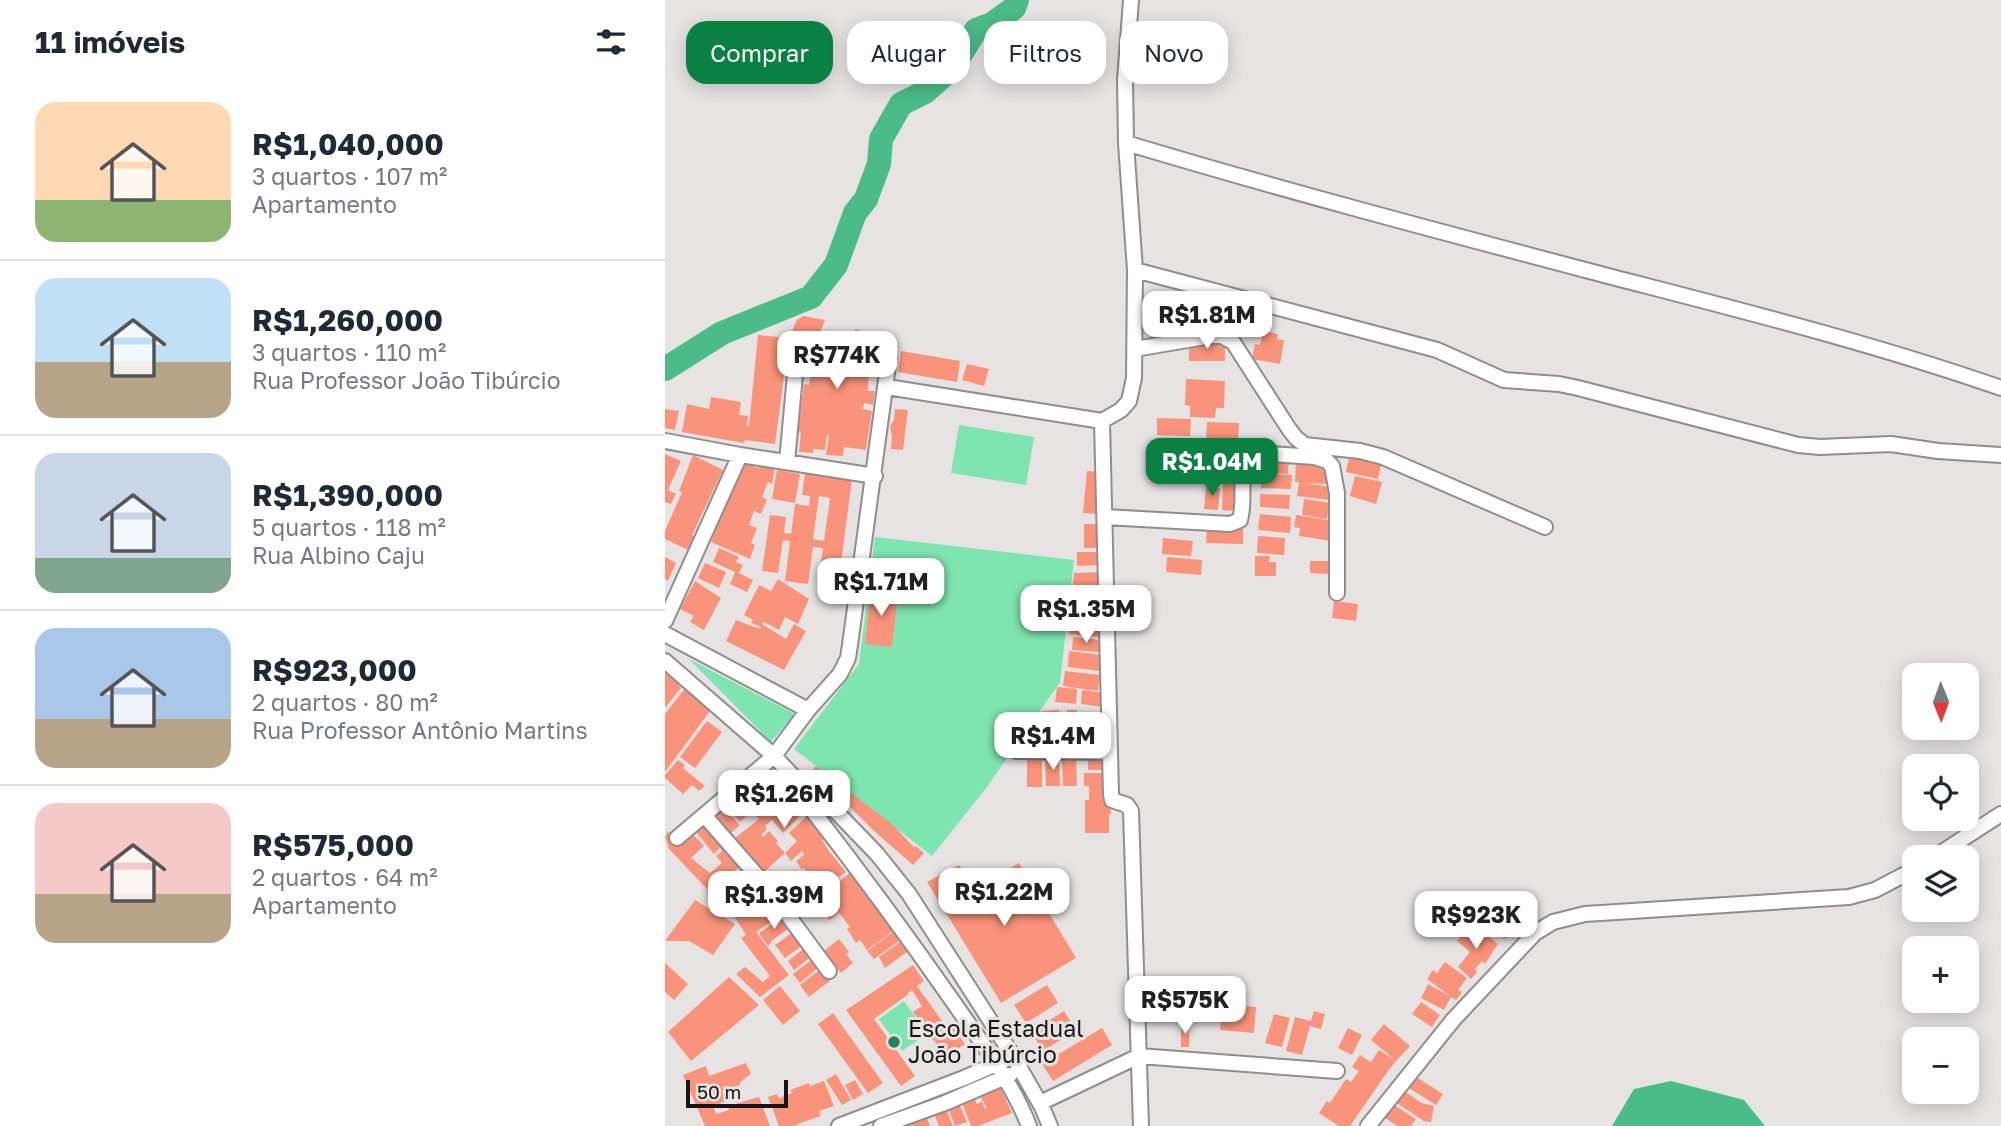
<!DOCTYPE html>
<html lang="pt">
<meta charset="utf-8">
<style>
body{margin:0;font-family:"Golos Text",sans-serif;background:#f2f2f3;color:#1f2937;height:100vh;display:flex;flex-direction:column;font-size:26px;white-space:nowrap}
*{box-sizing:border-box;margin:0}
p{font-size:23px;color:#747a83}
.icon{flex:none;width:38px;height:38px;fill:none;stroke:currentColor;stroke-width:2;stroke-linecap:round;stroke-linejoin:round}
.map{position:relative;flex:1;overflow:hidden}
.drawer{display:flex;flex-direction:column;background:#fff;width:665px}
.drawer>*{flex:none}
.hud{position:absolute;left:21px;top:21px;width:665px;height:63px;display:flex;gap:14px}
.needle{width:46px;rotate:179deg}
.tools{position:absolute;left:1237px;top:663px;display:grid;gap:14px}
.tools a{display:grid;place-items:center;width:77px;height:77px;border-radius:14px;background:#fff;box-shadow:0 4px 18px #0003;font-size:35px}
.scale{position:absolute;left:21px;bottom:18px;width:102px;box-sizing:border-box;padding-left:7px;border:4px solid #171616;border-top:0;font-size:19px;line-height:24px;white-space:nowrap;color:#171616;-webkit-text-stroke:5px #e6e3e2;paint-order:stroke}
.price{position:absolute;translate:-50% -60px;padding:0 16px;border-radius:14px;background:#fff;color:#222;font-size:23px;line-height:46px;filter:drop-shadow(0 2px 4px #0008)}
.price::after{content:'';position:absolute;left:50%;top:42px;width:21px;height:16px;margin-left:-10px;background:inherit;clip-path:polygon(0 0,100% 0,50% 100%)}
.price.active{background:#0b8043;color:#fff}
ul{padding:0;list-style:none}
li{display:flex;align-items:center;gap:21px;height:175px;padding:0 35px}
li+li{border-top:2px solid #e0e1e3}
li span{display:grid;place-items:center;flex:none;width:196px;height:140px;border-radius:21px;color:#555}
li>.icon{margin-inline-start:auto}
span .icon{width:84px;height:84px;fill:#fffc;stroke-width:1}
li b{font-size:30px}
h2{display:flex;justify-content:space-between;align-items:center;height:84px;padding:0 35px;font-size:30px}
.tag{padding:0 24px;border-radius:21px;background:#fff;box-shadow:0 4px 18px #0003;font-size:24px;line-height:63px}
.tag.active{background:#0b8043;color:#fff}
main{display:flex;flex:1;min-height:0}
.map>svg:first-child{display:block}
</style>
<main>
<section class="drawer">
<h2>11 imóveis<svg class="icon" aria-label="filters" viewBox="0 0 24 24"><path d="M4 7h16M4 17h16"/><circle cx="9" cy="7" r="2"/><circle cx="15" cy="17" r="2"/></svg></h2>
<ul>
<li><span style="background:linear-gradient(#ffd9b3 70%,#8fb573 0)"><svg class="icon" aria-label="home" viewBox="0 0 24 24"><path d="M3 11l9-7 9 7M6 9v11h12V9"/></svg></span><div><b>R$1,040,000</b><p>3 quartos · 107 m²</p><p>Apartamento</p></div></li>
<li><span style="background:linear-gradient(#bfe0f5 60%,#b9a48a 0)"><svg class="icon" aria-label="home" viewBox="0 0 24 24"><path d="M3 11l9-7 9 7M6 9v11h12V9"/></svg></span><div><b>R$1,260,000</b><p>3 quartos · 110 m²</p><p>Rua Professor João Tibúrcio</p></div></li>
<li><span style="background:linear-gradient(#c9d6e8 75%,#7fa58c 0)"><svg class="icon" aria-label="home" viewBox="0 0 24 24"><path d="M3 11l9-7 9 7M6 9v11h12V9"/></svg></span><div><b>R$1,390,000</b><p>5 quartos · 118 m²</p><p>Rua Albino Caju</p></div></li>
<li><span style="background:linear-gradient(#a9c7e8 65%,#b9a48a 0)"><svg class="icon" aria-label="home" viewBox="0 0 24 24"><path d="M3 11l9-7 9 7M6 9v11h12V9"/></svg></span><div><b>R$923,000</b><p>2 quartos · 80 m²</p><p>Rua Professor Antônio Martins</p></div></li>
<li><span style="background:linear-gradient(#f6c9c9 65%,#b9a48a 0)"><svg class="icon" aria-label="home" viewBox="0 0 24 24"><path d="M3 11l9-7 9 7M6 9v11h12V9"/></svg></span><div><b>R$575,000</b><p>2 quartos · 64 m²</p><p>Apartamento</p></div></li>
</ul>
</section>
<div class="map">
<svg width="1336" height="1126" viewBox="0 0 1336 1126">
<rect width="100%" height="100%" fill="#e6e3e2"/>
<path fill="#7ee4b0" d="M294,425L369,437L361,485L286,473Z
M210,537L409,560L395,682L322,787L267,856L129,749L194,664Z
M24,659L130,714L106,742Z
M239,1001L262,1034L237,1051L214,1019Z"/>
<path fill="#4bbc87" d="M1006,1081L1079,1100L1100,1126H947L969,1089Z"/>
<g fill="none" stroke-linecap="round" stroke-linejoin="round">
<path stroke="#4bbc87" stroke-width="24" d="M0,369L57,333L146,297L171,265L190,213L201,199L214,164L216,139L236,104L260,92L287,68L311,30L327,24L349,8L352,0"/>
</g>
<path fill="#f9937b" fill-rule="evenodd" d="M553,297L584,306L583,308L588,310L582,331L545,322Z
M138,316L160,320L154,336L175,339L172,356L181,357L183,340L188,341L190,329L218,338L215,361L204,360L203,391H210L208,405L199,403L198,409L207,411L201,450L179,447L178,456L161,455L164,435H162L160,450L149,449L148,453L134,452L136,432L133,431L139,384L144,385L148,353H143L148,336L126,333L132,320Z
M598,331L613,334L612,339L619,340L615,364L587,359L590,344L595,345Z
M93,335L124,338L110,444L80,440L79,443L17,432L22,404L44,409L46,397L76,402L74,415L83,416L82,426H84Z
M560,341V361H524V342Z
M236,351L295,361L292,382L233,372Z
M302,364L324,369L319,386L297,380Z
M521,379L560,381L559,408H551L550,418L525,417V406L520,405Z
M0,409L14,411L10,430L0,428Z
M230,409L243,410L238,450L226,449L227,437L225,426L229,420Z
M492,418L526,419L525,436L492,435Z
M542,422L574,423L573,442L541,440Z
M501,439L533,440V456L501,455Z
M685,453L717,460L713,479L681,472Z
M0,454L16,461L3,490L11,494L6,504L0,502Z
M28,455L58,470L27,535L30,536L23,550L0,539V531L17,492L14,491Z
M592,455L624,456L623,474L591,472Z
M493,460H526V476L493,475Z
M78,462L93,468L95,465L110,467L107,484L103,482L97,497L102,500L96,514L89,511L84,525L92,528L86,543L90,545L85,559L46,542Z
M631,463L664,465L663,484L639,483L666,487L664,500L632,496L634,482H630Z
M112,470L135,474L130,503L107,499Z
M422,471L437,472L434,514L418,513Z
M140,473L187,479L173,587L153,585L158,548L148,547L143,584L120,581L125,541L118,540L113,573L97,571L105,515L121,517L119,533L126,534L130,504L144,506L145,496L137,495ZM154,496L165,498L159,541L148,539Z
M596,474L627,475L626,489L596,488Z
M690,476L717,482L711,504L685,496Z
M558,482L573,483L571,511L557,510Z
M541,487L555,488L553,510L539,509Z
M595,494L625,495L624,509L595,507Z
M639,499L665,503L662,519L637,515Z
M595,514L626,517L625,533L593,530Z
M631,515L670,521L667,541L634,536L635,528L629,527Z
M419,524H435V548H419Z
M542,526L578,528V544L541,543Z
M593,536L620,538L619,555L592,553Z
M498,538L528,541L526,556L497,554Z
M54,548L74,557L71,562L78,565L74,573L88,580L82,592L65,584L70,572L48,562Z
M412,552H436L437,565L412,566Z
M590,556H605L604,562H611V576H590Z
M0,557L11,563L3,581L0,579Z
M502,557L537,560L536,575L501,572Z
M645,561H667V574L645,573Z
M40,563L61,572L54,588L33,578Z
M440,572L441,592L407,593L409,573Z
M113,579L144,599L133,624L120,617L114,630L99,622L97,624L121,639L129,624L141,631L119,670L61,641L71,620L95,629L96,627L86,623L88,620L79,615L94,585L106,591Z
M30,581L56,598L39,630L25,622L29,616L15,609Z
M206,590L233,593L227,647L200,644Z
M406,595H435L434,612L406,613Z
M669,601L693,604L691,621L667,618Z
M405,616L438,620L436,637L404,634Z
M408,637L436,640L434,652L407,650Z
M404,651L437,655L435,671L403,667Z
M0,666L17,680L13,685L16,688L0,708Z
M400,671L435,675L433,691L398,686Z
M24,683L48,707L0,772V714Z
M392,687L412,689L411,704L390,702Z
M417,690L439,693L438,707L416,704Z
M394,710L395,741L356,743L355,740L367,725H371V719H377V711Z
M402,710H412V716L443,715L444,742L396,739V716H402Z
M42,721L57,732L30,768L15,757Z
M377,754V787H362V755Z
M397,755H411L412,786H398Z
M394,757L395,786H381L380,758Z
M423,758H443V770H423Z
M13,760L20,765L18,768L40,786L34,791L27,785L18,794L0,778V775Z
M100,766L141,810L118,833L107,820L100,826L102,829L96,835L98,837L104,831L113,841L111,843L120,853L132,841L124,833L143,815L161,837L157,840L164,851L181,872L155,890L139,868L137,870L131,861L139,855L137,851L126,861L120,853L100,871L70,838L94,819L68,792Z
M151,766L228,825L250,848L251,846L259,853L248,865L208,830L148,770Z
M419,773H444L446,814H444V833H420V800H424V786H419Z
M67,794L85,813L75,822L58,803Z
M55,805L75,825L64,835L45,814Z
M39,819L77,865L44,891L4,849L0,837L3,831L13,842L25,831L39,846L26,858L45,873L57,863L51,856L57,851L55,848L49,854L28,828Z
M354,863L411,958L336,1003L262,882L294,865L305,881L300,885L305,892Z
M130,870L141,885L125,897L120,891L118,892L111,883Z
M187,871L228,931L202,950L195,940L191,943L182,929L185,927L174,913L164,920L161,915L168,910L158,895Z
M88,878L116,915L91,932L124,975L95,997L71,974L80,967L98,982L105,976L76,938L81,935L71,919L51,896L60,889L64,895Z
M30,900L70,924L48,955L24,941H0Z
M830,909L851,927L840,939L820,921Z
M117,917L125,928L106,941L107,942L103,946L94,933Z
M814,928L833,944L820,964L817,961L810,969L812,972L806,979L793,967L805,952L792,941L801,931L807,936Z
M128,932L138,945L120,958L110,945Z
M228,932L234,941L209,959L202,951Z
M174,939L184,952L181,954L188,963L176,973L159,951Z
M235,942L242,952L220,968L214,957Z
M141,947L147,956L129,970L123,961Z
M149,958L155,966L135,983L128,974Z
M780,962L802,978L793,990L797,992L791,1000L786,997L779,1010L756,998L763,984L786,997L762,979L768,970L772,973Z
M0,963L23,984L9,1000L0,992Z
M248,965L259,981L252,986L280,1025L284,1022L300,1044L281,1057L248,1012L257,1006L247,990L243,993L244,994L209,1019L250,1076L236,1086L181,1010Z
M157,968L166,980L144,997L135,985Z
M64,977L94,1005L26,1061L3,1032Z
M382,985L393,1003L361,1023L349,1005Z
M115,986L135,1011L118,1025L98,1000Z
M756,1002L775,1015L767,1027L747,1014Z
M558,1004L591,1007L589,1033L555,1030Z
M399,1011L411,1030L378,1051L366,1032Z
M649,1011L660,1014L656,1029L645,1026L637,1055L621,1051L630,1017L646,1021Z
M168,1013L218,1083L203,1093L153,1024Z
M609,1014L625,1018L617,1047L600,1043Z
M516,1024H524V1047H516Z
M719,1024L745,1046L731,1061L723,1071L685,1126H674L654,1113L662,1101L665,1103L681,1079L686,1082L694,1071L687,1067L695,1055L706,1062L714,1050L731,1061L706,1040Z
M437,1028L447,1045L388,1081L377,1064Z
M683,1028L697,1035L687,1055L673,1048Z
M81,1063L86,1074L75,1082V1085L57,1091L61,1101L48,1106L51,1114L64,1110L63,1106L94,1097L105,1126H40L18,1075L41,1066L44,1076Z
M171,1074L186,1100L177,1105L161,1080Z
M751,1077L778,1094L771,1105L744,1088Z
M190,1080L198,1094L188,1100L180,1085Z
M159,1081L169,1106L154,1111L156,1116L138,1122L128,1126H114L103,1097L112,1094L114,1098L127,1093L125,1090L144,1083L145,1086Z
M334,1084L347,1113L313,1126H306L297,1103L309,1098L312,1104L317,1102L320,1109L322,1108L313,1093Z
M736,1089L757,1103L769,1106L766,1122L759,1121L727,1100Z
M293,1101L302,1122L290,1126L282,1105Z
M729,1105L751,1119L746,1126H733L720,1118Z
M280,1106L288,1126H274L268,1111Z
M260,1114L265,1126H225Z"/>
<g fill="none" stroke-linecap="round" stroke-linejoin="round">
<defs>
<path id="minor" d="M461,143C614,189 769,230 924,271C1062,307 1201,341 1336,388
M470,270L772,350L839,380L894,384L913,388L1133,445L1155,447L1226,444L1273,451L1336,455
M470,349L546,336H557L568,342L624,429L631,438L640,445L695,451L718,457L880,527
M222,387L437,421
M437,421L446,794L447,800L462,805L466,811L476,1126
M437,421L456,410L464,401L469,378L470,270L461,143L460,80L466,0
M0,441L75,455L210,476
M122,462L133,342
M440,517L565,524L575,520L576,515C580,496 573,470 585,455L591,453L650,457L662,461L667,466L672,493V593
M0,621L75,455
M0,634L143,710
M0,661L109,756L143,792L158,798L212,854L244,894L348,1056L377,1107L385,1126
M351,751L445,752
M143,792L147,810C196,873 243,937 289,1003C316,1042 347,1082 364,1126
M39,815L102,887L164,971
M12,838L109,756L143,710L175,674L183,658L185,645L224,358
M1268,858L1336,814
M375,1103L474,1056L672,1071
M174,1126L299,1078L338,1061
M216,1126L280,1103L345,1075
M703,1126L788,1020L870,933L888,922L920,914L1184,897L1210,890L1250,869"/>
</defs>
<use href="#minor" stroke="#918d8d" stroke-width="18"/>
<use href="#minor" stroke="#fff" stroke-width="14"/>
</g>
<circle fill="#26835b" stroke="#e6e3e2" stroke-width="2.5" cx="229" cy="1042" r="7"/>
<g text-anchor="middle" stroke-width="6" stroke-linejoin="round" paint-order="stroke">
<g font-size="23" fill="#171616" stroke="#e6e3e2" text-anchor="start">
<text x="243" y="1037">Escola Estadual<tspan x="243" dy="26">João Tibúrcio</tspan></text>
</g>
</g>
</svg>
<div class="tools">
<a><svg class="needle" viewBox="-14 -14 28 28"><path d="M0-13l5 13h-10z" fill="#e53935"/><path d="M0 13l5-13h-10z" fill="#747a83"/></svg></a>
<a><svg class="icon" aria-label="locate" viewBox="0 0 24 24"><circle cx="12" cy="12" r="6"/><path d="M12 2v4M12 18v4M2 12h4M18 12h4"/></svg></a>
<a><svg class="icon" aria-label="layers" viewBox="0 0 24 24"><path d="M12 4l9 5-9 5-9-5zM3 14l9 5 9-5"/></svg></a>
<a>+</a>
<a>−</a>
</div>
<div class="scale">50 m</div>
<b class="price" style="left:542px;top:351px">R$1.81M</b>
<b class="price" style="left:172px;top:391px">R$774K</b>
<b class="price active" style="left:547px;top:498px">R$1.04M</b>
<b class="price" style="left:216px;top:618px">R$1.71M</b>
<b class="price" style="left:421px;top:645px">R$1.35M</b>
<b class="price" style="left:388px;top:772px">R$1.4M</b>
<b class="price" style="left:119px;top:830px">R$1.26M</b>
<b class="price" style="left:339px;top:928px">R$1.22M</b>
<b class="price" style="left:109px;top:931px">R$1.39M</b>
<b class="price" style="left:811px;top:951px">R$923K</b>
<b class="price" style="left:520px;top:1036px">R$575K</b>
<div class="hud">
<a class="tag active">Comprar</a>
<a class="tag">Alugar</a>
<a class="tag">Filtros</a>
<a class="tag">Novo</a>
</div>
</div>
</main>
